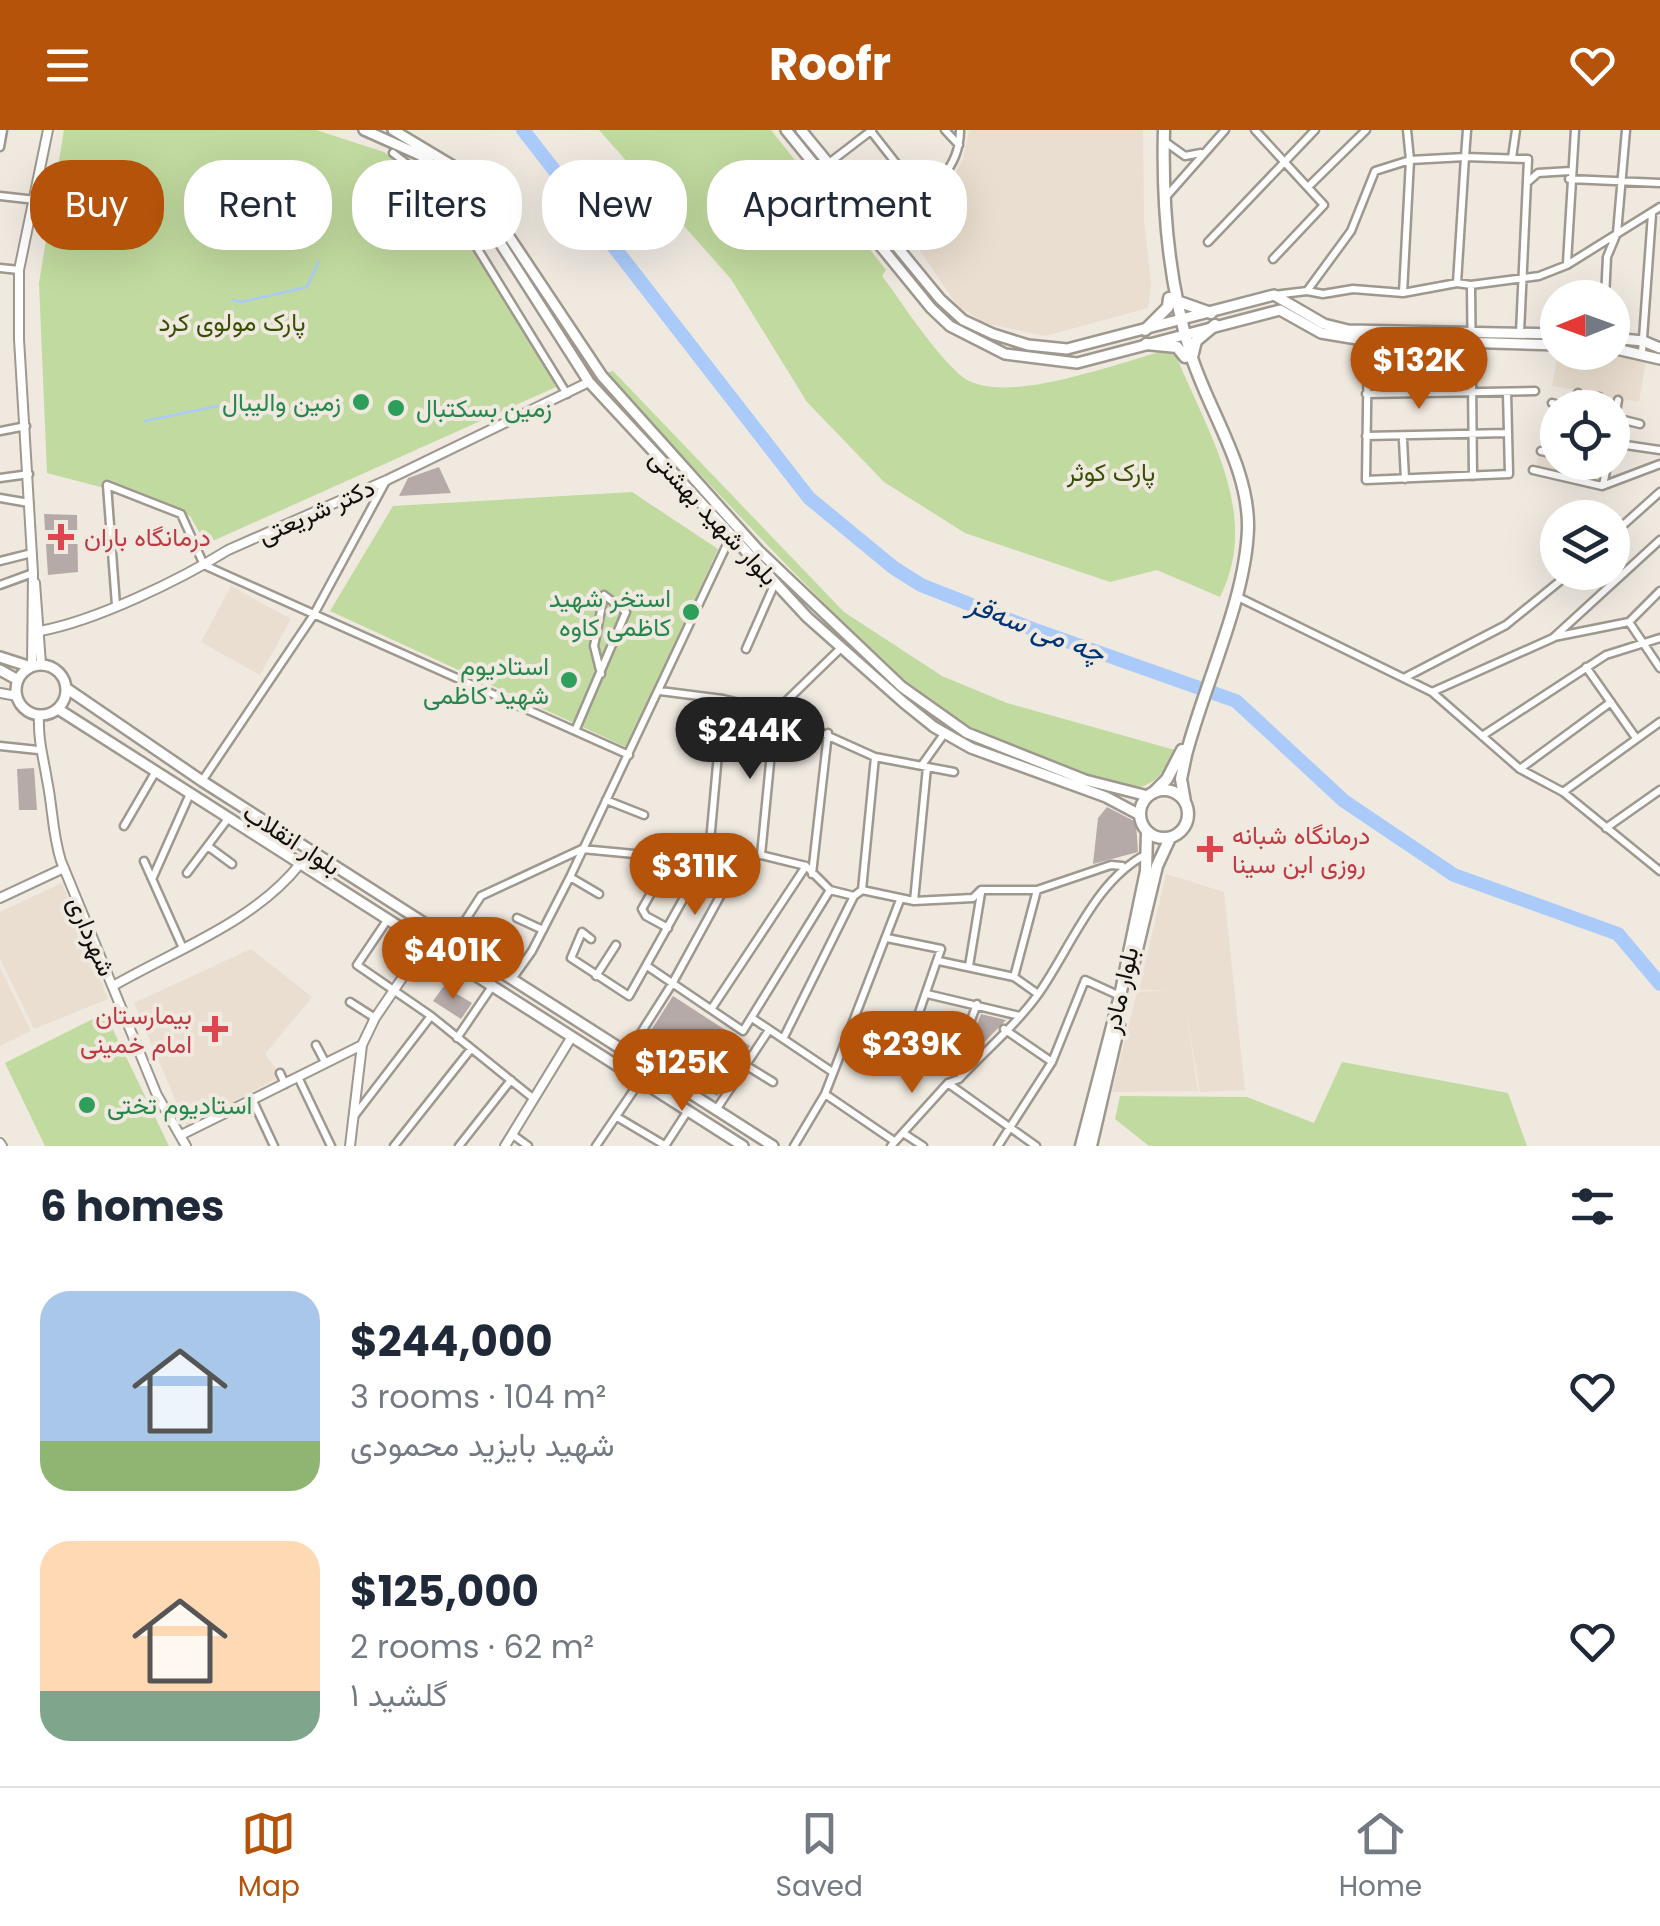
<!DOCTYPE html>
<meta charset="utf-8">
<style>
body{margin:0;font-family:Poppins,Vazirmatn,sans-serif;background:#f2f2f3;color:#1f2937;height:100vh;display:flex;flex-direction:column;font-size:38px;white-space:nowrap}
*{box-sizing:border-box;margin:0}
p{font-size:32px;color:#747a83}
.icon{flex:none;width:55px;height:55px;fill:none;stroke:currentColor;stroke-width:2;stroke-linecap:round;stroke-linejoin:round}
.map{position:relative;height:1016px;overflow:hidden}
.drawer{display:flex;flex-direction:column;background:#fff;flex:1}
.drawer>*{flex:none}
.hud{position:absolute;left:30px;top:30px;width:1000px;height:90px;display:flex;gap:20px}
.needle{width:65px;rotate:269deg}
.fabs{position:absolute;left:1540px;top:150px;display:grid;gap:20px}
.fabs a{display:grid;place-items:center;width:90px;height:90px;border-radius:50%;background:#fff;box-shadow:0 10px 40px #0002;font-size:50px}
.price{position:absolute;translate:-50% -85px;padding:0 22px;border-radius:35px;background:#b45309;color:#fff;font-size:32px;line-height:65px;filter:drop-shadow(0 2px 5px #0008)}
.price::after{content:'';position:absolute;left:50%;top:60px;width:30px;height:22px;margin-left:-15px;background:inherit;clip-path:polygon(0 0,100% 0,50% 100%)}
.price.current{background:#222;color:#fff}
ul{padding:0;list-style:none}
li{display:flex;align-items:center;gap:30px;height:250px;padding:0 40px}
li span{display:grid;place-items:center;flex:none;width:280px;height:200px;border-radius:30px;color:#555}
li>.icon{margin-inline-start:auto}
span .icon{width:120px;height:120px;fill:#fffc;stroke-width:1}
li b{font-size:42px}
h2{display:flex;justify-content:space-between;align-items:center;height:120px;padding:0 40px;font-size:42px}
.tag{padding:0 35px;border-radius:40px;background:#fff;box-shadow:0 10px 40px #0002;font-size:35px;line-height:90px}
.tag.current{background:#b45309;color:#fff}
header{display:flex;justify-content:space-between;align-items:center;height:130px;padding:0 40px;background:#b45309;color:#fff;font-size:45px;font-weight:700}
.tabs{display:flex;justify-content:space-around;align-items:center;height:140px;border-top:2px solid #e0e1e3;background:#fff;font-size:28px;color:#747a83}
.tabs a{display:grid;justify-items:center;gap:5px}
.tabs .current{color:#b45309}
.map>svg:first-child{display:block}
</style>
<header><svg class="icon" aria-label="menu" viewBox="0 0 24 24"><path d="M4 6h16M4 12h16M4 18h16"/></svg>Roofr<svg class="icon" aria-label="heart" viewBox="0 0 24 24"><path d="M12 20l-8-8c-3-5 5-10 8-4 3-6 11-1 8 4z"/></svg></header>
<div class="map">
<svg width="1660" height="1016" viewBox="0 0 1660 1016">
<rect width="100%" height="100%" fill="#efe9e0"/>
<path fill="#e9decf" d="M969,0H1143L1144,89L1151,154L1148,178L1045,206L984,193L957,175L899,90L952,49L963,30Z
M1558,223H1611L1646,231L1639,272L1552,256Z
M1539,323L1557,328L1558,332L1605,339L1600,354L1536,338Z
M231,456L291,489L260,545L201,512Z
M1166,744L1224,762L1245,960L1200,962L1186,878L1198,961L1112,962L1137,862L1172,860H1139Z
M62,753L108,869L34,899L0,829V782Z
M251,819L312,867L265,924L281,946L187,997L134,873Z
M0,837L31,901L0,916Z"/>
<path fill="#c1da9f" d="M64,0H316L384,22L461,91L556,257L206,414L190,386L135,366L47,343L39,153Z
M599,0H771L802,39L797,44L846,103L853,98L886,140L882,146C906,178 930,217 959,244C998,281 1120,231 1168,220L1177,228C1209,305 1261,385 1220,467L1157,440L1110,452L965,403L884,352L807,272L731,149Z
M613,241L844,482L942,546L1007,573L1175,620C1166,641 1156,655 1132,659C1066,639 996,615 937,577C892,549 856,507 820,469C747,395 676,319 605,243Z
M632,362L718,419L628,618L330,481L393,376Z
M105,883L169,1016H45L5,933Z
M1342,932L1508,963L1527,1016H1149L1115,989L1120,966L1247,967L1314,993Z"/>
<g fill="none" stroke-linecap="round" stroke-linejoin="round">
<path stroke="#aacbfa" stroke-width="2.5" d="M233,170L241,172L307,157L319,131
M145,291L218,276"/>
<path stroke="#aacbfa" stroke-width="14" d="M523,0L809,368L894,438L921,455L1030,498L1236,571L1344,671L1454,745L1618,804L1660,854"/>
</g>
<path fill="#b6aaa8" d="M439,337L451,363L399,366L408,348Z
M44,384L77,385L78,442L48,445Z
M34,638L37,680H19L17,639Z
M1107,677L1136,692L1138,722L1093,734L1098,688Z
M444,856L472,873L461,889L433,871Z
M673,866L750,916L717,966L641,916Z
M981,884L1006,890L961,936L968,918Z"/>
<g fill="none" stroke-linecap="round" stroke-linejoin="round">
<defs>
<path id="minor" d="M870,0L921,65
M945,0L959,15
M1255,0L1324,75L1273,129
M1164,11L1185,26L1201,23
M0,17L3,0
M393,23L442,61L567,264
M1512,28L1516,0
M829,33L872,0
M1569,49L1660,53
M1529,51L1538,43L1570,41
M1308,57L1366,0
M0,66L36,70
M1165,68L1225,0
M880,94C917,68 960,49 960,0
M1208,112L1315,0
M1567,133L1575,0
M0,138L19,140
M1457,153L1465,27L1528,29L1520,203
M1471,155L1473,346
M1307,161L1351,101L1375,41L1410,30L1465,27L1467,0
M1403,163L1410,30L1407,0
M1274,165L1307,161L1323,164L1353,159L1403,163L1457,153L1471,155L1539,146L1567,135L1660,77
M1605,168L1607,127L1617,103L1626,0
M1368,210L1366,350L1509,344L1507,262
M1642,222L1652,84
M1366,264L1535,261
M1552,273L1570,278
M1576,278L1578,263
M1597,278L1599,267
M1612,287L1640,294
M1615,287L1618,270
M1550,296L1558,298
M0,301L26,296
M1366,306L1508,303
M1403,310L1405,349
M1612,313L1660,320
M1541,321L1558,325
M1590,332L1608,337
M1533,340L1602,356L1660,334
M0,348L29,344
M1603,355L1608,332
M0,368L29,373
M1612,405L1660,362
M0,431L32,423
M0,455L33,443
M1236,466L1432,562L1520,639L1563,662L1660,741
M116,475L107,355L181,384L204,435L629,625
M1629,492L1660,538
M1554,507L1629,492L1660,461
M746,519L775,453
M1586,537L1636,608
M1404,548L1506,495L1571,442
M660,561L723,569L775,582L875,627L954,642
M1432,562L1553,508L1660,410
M575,601L626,482L604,465L594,516L601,544
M1482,606L1606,525L1660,508
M0,616L38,620
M922,635L944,604
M1520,639L1611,572
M202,651L313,486L386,351
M1563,662L1660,592
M606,670L644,685
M124,696L156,641
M1606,698L1660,660
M209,717L232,734
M709,723L741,728L761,725L806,736
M761,725L775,582L842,517
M144,731L182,816
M806,736L830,760L854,766L862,760L914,771L973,768L981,760H1037L1111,735L1122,736
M187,743L227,690
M662,744L642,779L646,786L668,798
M812,744L828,603
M153,747L189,666
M570,747L599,764
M862,760L875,627
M914,771L927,637
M517,788L543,800
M388,789L357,835L431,886L534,969
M887,808L941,819L905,923
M591,809L582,802L571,828L629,866L709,723L723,569
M452,811L481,766L582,719L645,725L688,764
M939,831L1014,847L1038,864
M647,836L743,901L830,760
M969,836L981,763
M596,846L616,815
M1014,847L1037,760
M512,849L532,821L570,747L730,408
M927,864L1020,886
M350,872L375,888
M712,878L806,736
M752,888L831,941
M1004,899L1052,932
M784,907L854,766
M457,908L493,855
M846,910L954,935L977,874
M316,915L325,932
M628,923L672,854L741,728
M747,936L773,952
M280,943L285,954
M298,947L331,1016
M949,954L1036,1016
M825,964L894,1011
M253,971L274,1016
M716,980L769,900
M355,985L431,886
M617,987L666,1016
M903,1003L923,1016
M513,1005L528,1016
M394,1016L471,919
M459,1016L511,950
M596,1016L640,951
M665,1016L687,982
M794,1016L825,964L900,770
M891,1016L948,953L959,949C985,921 1017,894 1039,863C1071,817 1096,749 1147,724
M998,1016L1052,932L1085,850L1120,866"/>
<path id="tertiary" d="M35,453L41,534
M40,501C95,491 180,450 228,420L387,350L589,252
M32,536L33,443L19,209V140L48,0
M0,563L17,566
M39,585C38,611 43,625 47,650C53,679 52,702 61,731L157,965L186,1016
M0,768L64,738
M113,856C177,819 254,792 300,734
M181,1005L362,915L375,888L426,813
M0,1013L2,1016
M350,1016L362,915
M505,1016L571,908"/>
<path id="secondary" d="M364,0L420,25L458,54L481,83L589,252L807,487L903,572L934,597L971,618L1106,667L1140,685
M393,0L458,39L476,57L602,246L758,420L902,557L967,603L1085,650L1148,666
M786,0L931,178L950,196L1005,224L1077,233L1280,180L1321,203L1357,209L1558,215
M801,0L940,169L963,190L993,204L1028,215L1067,219L1274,165L1324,194L1348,200L1558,204
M1612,208L1643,211L1660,218
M1612,218L1660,229
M0,527L31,537
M16 560a25 25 0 1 1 50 0a25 25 0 1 1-50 0Z
M0,540L18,550
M66,558L202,651L773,1016
M58,579L743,1016"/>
<path id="primary" d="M1164,0C1162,76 1168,152 1191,225C1209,282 1249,337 1248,398C1246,469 1204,555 1186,625L1181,649L1185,672
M1174,170L1211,183
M1145,200L1168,177L1169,168
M1146,214L1177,217L1185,227
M1192,227L1196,211L1215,195
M1140 684a24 24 0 1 1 48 0a24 24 0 1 1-48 0Z
M1153,663L1167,649L1182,620
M1132,840L1157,736L1170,708
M1081,1016L1120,866L1146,741L1147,702
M1091,1016L1119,895"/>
</defs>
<use href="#minor" stroke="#9e988f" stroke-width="11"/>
<use href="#tertiary" stroke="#9e988f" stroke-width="12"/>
<use href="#secondary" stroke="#9e988f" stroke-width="14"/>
<use href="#primary" stroke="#9e988f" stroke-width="15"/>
<use href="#minor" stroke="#fff" stroke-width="6"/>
<use href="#tertiary" stroke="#fff" stroke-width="8"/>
<use href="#secondary" stroke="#fff" stroke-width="9"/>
<use href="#primary" stroke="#fff" stroke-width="10"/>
</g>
<g fill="#2e9e5b" stroke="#efe9e0" stroke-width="4">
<circle cx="361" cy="272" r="10"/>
<circle cx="396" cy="278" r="10"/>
<circle cx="691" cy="482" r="10"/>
<circle cx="569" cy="550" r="10"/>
<circle cx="87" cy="975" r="10"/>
</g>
<g fill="#e0444e" stroke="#efe9e0" stroke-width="4">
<path d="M56 392h10v10h10v10h-10v10h-10v-10h-10v-10h10z"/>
<path d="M1205 704h10v10h10v10h-10v10h-10v-10h-10v-10h10z"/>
<path d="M210 884h10v10h10v10h-10v10h-10v-10h-10v-10h10z"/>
</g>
<g text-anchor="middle" stroke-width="8" stroke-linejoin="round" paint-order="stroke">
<g font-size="25" fill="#394f03" stroke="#efe9e0">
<text x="232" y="201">پارک مولوی کرد</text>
<text x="1111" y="351">پارک کوثر</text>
</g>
<g font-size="25" fill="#27864d" stroke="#efe9e0" text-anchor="end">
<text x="341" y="281">زمین والیبال</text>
<text x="416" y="287" text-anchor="start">زمین بسکتبال</text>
<text x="671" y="477">استخر شهید<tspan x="671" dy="29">کاظمی کاوه</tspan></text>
<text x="549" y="545">استادیوم<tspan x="549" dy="29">شهید کاظمی</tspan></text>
<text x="107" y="984" text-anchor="start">استادیوم تختی</text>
</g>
<g font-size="25" fill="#110f0c" stroke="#efe9e0">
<text transform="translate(316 381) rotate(-24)" y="9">دکتر شریعتی</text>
<text transform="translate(714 387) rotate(47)" y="9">بلوار شهید بهشتی</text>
<text transform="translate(292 709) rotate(33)" y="9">بلوار انقلاب</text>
<text transform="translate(92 806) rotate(67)" y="9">شهرداری</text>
<text transform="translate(1120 860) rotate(-77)" y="9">بلوار مادر</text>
</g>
<g font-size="25" fill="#be3a42" stroke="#efe9e0" text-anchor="start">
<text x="84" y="416">درمانگاه باران</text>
<text x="1232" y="714">درمانگاه شبانه<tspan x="1232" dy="29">روزی ابن سینا</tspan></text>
<text x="192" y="894" text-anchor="end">بیمارستان<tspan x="192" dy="29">امام خمینی</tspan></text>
</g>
<g font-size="28" font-style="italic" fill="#003375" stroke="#efe9e0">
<text transform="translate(1037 498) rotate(21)" y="10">چە می سەقز</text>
</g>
</g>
</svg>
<div class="fabs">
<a><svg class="needle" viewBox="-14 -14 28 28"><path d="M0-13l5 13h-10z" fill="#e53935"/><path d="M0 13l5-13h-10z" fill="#747a83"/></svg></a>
<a><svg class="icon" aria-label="locate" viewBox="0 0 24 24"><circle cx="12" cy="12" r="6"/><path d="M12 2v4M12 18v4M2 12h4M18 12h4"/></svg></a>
<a><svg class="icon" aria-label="layers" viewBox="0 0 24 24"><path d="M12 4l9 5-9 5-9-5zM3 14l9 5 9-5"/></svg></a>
</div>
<b class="price" style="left:1419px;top:282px">$132K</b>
<b class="price current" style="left:750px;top:652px">$244K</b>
<b class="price" style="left:695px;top:788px">$311K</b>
<b class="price" style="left:453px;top:872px">$401K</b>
<b class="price" style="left:912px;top:966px">$239K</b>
<b class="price" style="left:682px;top:984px">$125K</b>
<div class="hud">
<a class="tag current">Buy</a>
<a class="tag">Rent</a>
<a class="tag">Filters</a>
<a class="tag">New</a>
<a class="tag">Apartment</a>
</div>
</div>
<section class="drawer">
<h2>6 homes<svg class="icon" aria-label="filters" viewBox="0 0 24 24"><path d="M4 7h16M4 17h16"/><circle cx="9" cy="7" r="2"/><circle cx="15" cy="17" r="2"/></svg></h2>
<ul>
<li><span style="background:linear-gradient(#a9c7e8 75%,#8fb573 0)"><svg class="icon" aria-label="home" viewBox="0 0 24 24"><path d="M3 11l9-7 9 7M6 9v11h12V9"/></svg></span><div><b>$244,000</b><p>3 rooms · 104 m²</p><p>شهید بایزید محمودی</p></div><svg class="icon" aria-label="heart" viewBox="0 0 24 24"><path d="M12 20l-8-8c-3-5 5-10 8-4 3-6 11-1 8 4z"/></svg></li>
<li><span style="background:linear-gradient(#ffd9b3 75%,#7fa58c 0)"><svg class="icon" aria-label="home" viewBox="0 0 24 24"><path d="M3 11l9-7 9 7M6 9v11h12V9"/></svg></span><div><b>$125,000</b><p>2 rooms · 62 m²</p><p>گلشید ۱</p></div><svg class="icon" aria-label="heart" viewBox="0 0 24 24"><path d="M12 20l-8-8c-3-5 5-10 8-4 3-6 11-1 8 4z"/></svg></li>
</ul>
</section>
<nav class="tabs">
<a class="current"><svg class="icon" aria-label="map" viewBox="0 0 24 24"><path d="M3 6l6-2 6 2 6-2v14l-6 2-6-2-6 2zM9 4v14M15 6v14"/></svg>Map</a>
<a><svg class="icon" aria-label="saved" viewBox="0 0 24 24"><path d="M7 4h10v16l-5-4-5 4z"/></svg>Saved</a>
<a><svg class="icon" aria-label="home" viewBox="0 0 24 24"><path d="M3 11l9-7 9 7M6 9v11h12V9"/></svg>Home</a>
</nav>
